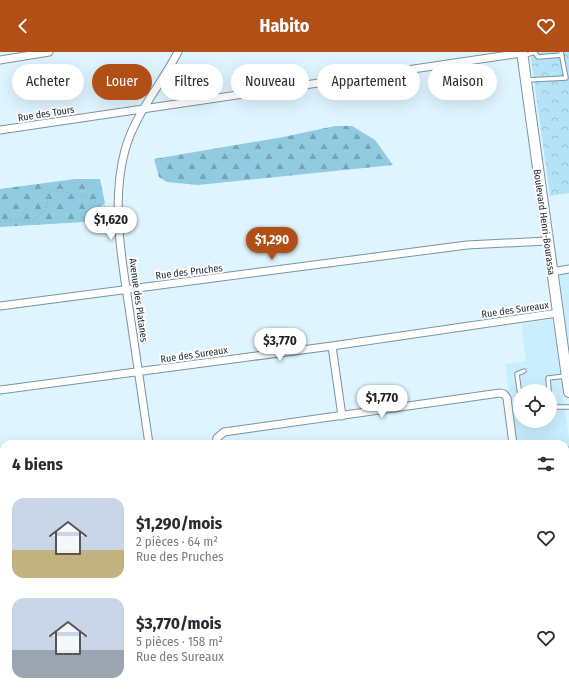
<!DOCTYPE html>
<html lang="fr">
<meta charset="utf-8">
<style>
body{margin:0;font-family:"Fira Sans Condensed",sans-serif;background:#f7f7f7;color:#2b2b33;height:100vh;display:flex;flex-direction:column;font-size:15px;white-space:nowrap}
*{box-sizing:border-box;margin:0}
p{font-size:13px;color:#7c7c81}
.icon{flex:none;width:22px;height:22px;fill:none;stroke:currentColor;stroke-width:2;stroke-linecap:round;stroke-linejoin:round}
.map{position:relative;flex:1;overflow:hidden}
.sheet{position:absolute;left:0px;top:388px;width:569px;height:256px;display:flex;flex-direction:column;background:#fff;border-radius:12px 12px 0 0;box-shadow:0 4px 16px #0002}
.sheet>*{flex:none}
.banner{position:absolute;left:12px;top:12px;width:545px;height:36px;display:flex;gap:8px}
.tools{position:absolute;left:513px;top:332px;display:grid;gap:8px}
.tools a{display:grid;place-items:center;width:44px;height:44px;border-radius:50%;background:#fff;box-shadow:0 4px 16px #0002;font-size:20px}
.price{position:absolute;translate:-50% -34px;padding:0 9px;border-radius:14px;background:#fff;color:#222;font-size:13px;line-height:26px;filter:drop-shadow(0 1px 2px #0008)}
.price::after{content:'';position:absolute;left:50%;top:24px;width:12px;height:9px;margin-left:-6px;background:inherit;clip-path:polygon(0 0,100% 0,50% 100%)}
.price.on{background:#b24f16;color:#fff}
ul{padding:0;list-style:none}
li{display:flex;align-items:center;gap:12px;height:100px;padding:0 12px}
li span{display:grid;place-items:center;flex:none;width:112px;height:80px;border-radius:12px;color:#555}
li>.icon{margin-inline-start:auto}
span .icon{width:48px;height:48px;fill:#fffc;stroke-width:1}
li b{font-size:17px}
h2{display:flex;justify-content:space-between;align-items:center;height:48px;padding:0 12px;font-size:17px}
.chip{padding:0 14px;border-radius:18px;background:#fff;box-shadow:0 4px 16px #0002;font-size:14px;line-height:36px}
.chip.on{background:#b24f16;color:#fff}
header{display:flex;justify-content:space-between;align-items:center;height:52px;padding:0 12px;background:#b24f16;color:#fff;font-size:18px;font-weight:700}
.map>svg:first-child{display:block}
</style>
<header><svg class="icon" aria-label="back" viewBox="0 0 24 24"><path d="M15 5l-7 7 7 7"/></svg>Habito<svg class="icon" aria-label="heart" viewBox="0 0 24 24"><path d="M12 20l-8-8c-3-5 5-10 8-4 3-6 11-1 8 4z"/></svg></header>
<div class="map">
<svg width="569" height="644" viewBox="0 0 569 644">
<defs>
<pattern id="forest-firs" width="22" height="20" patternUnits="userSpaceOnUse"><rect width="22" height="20" fill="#91cbe2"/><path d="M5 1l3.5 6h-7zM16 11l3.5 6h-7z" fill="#76a5b8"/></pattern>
<pattern id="park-crowns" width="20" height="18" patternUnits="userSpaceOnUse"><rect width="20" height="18" fill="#b4e3f7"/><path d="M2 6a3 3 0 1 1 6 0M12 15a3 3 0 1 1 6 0" fill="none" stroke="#9bc3d4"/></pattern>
</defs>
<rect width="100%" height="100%" fill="#def4fe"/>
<path fill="#c9eefd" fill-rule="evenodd" d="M569,221V293L559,222Z
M552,267L569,387V588L565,589V392H516L505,312L526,309L521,272ZM520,339H550V369H520Z"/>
<path fill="url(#forest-firs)" d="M335,74H352L375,88L393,113L198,133L167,130L159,125L154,107L283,85Z
M75,127H100L105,151L84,170L0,175V137Z"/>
<path fill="url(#park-crowns)" d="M530,0H569V141L550,144Z"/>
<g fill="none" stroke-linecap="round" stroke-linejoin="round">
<defs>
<path id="service" d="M535,1L538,5L562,3
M523,4L535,0
M527,28L566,26L561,0
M549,339L548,326L566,324
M520,344L517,322L524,319
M550,345L551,355
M550,355H569
M565,418H567L568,434H565
M565,453H567L569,467L565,468
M565,479H569
M565,491L569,490
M565,508H569"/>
<path id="minor" d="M0,8L49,0
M0,78L522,1
M552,220L569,217
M0,254L467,193L547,189
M332,294L342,364
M0,338L332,294L558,261
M149,392C143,351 137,310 131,269C123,213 110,154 125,98C135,62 161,33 178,0
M216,392L217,386L224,380L500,341L504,342L507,346L513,392
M565,400L569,399
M0,578H4
M183,640L184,644
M381,640L382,644"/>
<path id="tertiary" d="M565,594L569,593
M219,644L245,640"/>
<path id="secondary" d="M522,0L569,340"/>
</defs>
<use href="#service" stroke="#7a949f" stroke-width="5.5"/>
<use href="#minor" stroke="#7a949f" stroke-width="9"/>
<use href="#tertiary" stroke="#7a949f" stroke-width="11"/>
<use href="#secondary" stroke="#7a949f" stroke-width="12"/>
<path stroke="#9dafb7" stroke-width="1" stroke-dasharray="2 3" stroke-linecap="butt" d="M18,168L33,170L37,164L46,158L50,138
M0,170L18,168L29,152L48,137L80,143L108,156"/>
<use href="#service" stroke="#fff" stroke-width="3.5"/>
<use href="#minor" stroke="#fff" stroke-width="7"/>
<use href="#tertiary" stroke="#fff" stroke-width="9"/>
<use href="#secondary" stroke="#fff" stroke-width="10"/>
</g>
<g text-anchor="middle" stroke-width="4" stroke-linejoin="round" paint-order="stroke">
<g font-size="10" fill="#242e33" stroke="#fdfdfd">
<text transform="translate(46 61) rotate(-9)" y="4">Rue des Tours</text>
<text transform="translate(545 170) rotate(82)" y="4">Boulevard Henri-Bourassa</text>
<text transform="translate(189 219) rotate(-7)" y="4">Rue des Pruches</text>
<text transform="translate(139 248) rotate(82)" y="4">Avenue des Platanes</text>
<text transform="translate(515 257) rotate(-8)" y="4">Rue des Sureaux</text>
<text transform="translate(194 302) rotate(-8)" y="4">Rue des Sureaux</text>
</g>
</g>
</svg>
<div class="tools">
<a><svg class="icon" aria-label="locate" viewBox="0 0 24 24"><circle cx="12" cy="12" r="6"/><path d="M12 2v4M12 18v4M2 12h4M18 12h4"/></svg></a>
</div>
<b class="price" style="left:111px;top:189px">$1,620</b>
<b class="price on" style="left:272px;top:209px">$1,290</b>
<b class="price" style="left:280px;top:310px">$3,770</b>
<b class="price" style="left:382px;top:367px">$1,770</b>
<div class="banner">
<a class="chip">Acheter</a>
<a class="chip on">Louer</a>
<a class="chip">Filtres</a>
<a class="chip">Nouveau</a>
<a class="chip">Appartement</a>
<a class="chip">Maison</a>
</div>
<section class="sheet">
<h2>4 biens<svg class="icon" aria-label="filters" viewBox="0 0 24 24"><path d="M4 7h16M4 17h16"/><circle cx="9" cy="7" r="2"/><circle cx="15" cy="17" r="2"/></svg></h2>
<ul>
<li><span style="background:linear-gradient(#c9d6e8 65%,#c2b280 0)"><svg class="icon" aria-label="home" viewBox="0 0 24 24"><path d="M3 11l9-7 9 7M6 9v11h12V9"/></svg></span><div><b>$1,290/mois</b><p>2 pièces · 64 m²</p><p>Rue des Pruches</p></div><svg class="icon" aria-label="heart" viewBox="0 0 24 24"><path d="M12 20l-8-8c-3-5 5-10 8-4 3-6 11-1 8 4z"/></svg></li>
<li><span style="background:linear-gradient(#c9d6e8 65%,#9aa5b1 0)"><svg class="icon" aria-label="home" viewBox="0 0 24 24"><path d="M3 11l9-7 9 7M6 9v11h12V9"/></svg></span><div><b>$3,770/mois</b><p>5 pièces · 158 m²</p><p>Rue des Sureaux</p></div><svg class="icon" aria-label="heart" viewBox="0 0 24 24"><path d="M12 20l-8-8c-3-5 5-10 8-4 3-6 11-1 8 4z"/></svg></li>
</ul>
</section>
</div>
